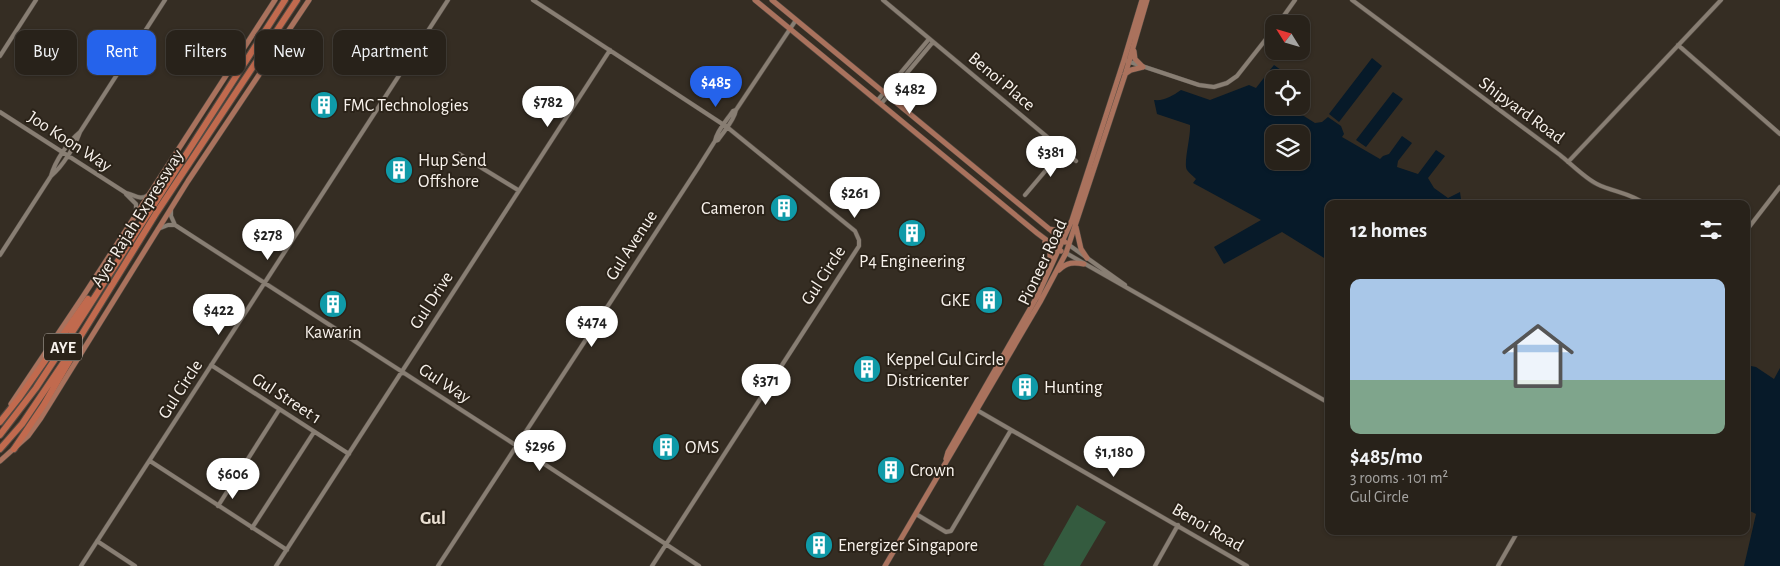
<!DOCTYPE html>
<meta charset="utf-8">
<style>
body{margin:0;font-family:"Alegreya Sans",sans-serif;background:#302a23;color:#f1f3f6;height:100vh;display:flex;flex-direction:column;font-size:19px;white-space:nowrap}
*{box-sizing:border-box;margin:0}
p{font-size:16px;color:#a5a4a2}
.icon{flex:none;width:28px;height:28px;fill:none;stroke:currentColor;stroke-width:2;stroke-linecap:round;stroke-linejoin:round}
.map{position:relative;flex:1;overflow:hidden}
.sheet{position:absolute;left:1325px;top:200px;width:425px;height:335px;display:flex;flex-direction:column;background:#28221a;border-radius:10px;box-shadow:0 1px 4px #0004,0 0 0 1px #443f39}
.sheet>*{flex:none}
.guide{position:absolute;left:15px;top:30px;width:475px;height:45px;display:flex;gap:10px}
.needle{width:32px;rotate:307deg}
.buttons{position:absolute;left:1265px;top:15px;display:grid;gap:10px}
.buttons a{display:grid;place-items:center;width:45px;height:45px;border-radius:10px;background:#28221a;box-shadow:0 1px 4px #0004,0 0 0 1px #443f39;font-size:25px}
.price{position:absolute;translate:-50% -42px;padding:0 11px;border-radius:18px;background:#fff;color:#222;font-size:16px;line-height:32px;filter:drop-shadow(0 1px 2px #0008)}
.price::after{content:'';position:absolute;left:50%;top:30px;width:15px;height:11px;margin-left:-8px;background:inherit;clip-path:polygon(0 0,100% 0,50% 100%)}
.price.active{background:#2563eb;color:#fff}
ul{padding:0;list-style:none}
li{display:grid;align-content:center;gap:10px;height:265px;padding:0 25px}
li span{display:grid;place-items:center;height:155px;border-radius:10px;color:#555}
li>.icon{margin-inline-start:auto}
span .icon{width:90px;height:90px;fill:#fffc;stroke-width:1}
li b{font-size:21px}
h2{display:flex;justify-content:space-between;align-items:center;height:60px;padding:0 25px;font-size:21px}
.pill{padding:0 18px;border-radius:10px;background:#28221a;box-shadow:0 1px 4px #0004,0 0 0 1px #443f39;font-size:18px;line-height:45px}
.pill.active{background:#2563eb;color:#fff}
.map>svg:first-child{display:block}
</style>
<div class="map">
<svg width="1780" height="566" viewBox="0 0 1780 566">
<rect width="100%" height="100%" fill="#352d23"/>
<path fill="#345b3f" d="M1077,505L1106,522L1080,566H1045L1043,565Z"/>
<path fill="#071a29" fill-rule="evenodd" d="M1372,58L1382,66L1339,122L1329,114Z
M1274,65L1288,75L1286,79H1274V106H1288L1315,123L1322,122L1328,117L1341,126L1344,134L1342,137L1380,159L1383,156L1389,154L1402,136L1412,143L1398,161L1397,167L1418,174L1436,150L1445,156L1428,178L1434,188L1448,198L1460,192L1461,199L1471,204H1329V261L1282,232L1224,264L1214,247L1261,220L1193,183L1196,179C1193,176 1189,173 1187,170C1183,164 1191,136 1190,125L1157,114L1154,100C1165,101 1172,96 1181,90L1210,100L1249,85L1256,88ZM1274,134H1301V161H1274Z
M1393,92L1403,99L1366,147L1356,140Z
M1746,365L1756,367L1774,379L1780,368V566H1744L1756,514L1746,509Z"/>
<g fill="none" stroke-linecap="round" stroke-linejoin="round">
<defs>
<path id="minor" d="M533,0L727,127L855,231L859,240V246L652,566
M883,0L1076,161
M1352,0L1560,155C1570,163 1586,179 1597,184C1613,192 1631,193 1645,204
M1278,24L1295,0
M1678,45L1780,134
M0,56L36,0
M1124,60L1199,85L1214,87L1227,83L1237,76L1274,29
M877,101L929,39
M881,104L933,42
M0,112L126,193C135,195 140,201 148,195
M715,141L718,140C724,131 734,121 736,110L796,20
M459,154L518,190
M1568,162L1721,0
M51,176C55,161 68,142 80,132
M126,194L136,204V213
M1025,195L1063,150
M171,210V216L175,225L517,446L699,566
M158,229L168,225H175
M1746,231L1780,187
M1069,245L1125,285
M1066,253L1329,403
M0,255L51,176C63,166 75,146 80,132L165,0
M211,365L349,454
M975,409L1247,566
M150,461L287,550
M218,506L279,410
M916,514L946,532L951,531L1011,430
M252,528L314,432
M97,541L135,566
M81,566L448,0
M276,566L610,50
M438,566L698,168L715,141C717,130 727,120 733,111L736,110
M1155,566L1178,525
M1498,566L1518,531"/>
<path id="major" d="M755,0L1037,233L1061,251
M772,0L1065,242
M1134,51L1135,59L1143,67
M1125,74L1131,70L1143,67
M1076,227L1081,249L1087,258
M1049,229L1060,231L1069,225
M1045,242L1050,249V265
M1059,270C1067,262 1074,262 1084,264
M11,404L82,298L275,0
M946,459L948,452L1038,295L1072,220L1124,60L1142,0
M0,461L28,436L41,418L188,181L309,0
M885,566L1040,302L1066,253L1125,75L1147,0"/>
<path id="highway" d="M0,422L19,398L88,299
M0,435L36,388L57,356L285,0
M0,449L22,424L74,347L157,212L297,0
M14,449L43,406L70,360"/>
</defs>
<use href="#minor" stroke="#524a42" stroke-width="5"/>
<use href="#major" stroke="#524a42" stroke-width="6"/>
<use href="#highway" stroke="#524a42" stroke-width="8"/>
<use href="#minor" stroke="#887e73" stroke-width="4"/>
<use href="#major" stroke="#aa725d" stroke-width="5"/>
<use href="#highway" stroke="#c16a4e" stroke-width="6"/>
</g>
<defs>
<symbol id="building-disc" viewBox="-11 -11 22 22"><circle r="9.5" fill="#0f9aa8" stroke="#2b2319"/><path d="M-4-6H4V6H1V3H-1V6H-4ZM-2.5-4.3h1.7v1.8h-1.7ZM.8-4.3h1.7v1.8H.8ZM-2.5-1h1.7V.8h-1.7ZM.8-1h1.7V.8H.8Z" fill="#fff"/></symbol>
</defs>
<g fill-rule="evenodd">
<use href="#building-disc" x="308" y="89" width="32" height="32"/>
<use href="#building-disc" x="383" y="154" width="32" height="32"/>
<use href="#building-disc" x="768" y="192" width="32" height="32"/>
<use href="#building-disc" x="896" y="217" width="32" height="32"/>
<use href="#building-disc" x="973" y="284" width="32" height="32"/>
<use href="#building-disc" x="317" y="288" width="32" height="32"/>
<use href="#building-disc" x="851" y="353" width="32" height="32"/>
<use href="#building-disc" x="1009" y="371" width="32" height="32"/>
<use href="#building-disc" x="650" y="431" width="32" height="32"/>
<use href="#building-disc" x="875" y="454" width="32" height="32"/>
<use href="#building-disc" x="803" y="529" width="32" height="32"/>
</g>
<g text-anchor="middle" stroke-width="4" stroke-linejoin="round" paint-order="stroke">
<rect fill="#2b2319" stroke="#bab4ad" stroke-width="1" x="44" y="333.5" width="38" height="27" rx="4"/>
<g font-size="16" font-weight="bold" fill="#f8f2ec">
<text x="63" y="353">AYE</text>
</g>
<g font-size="18" fill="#f8f2ec" stroke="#2b2319">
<text transform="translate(1002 81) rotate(40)" y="6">Benoi Place</text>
<text transform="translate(1522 110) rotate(36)" y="6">Shipyard Road</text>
<text transform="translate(70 141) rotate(33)" y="6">Joo Koon Way</text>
<text transform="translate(137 218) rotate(-58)" y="6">Ayer Rajah Expressway</text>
<text transform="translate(631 245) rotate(-57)" y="6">Gul Avenue</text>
<text transform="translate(1042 262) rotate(-65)" y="6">Pioneer Road</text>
<text transform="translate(823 275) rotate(-57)" y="6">Gul Circle</text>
<text transform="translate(431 300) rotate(-57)" y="6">Gul Drive</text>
<text transform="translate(445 383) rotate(33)" y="6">Gul Way</text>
<text transform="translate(180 389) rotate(-57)" y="6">Gul Circle</text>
<text transform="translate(287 398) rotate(33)" y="6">Gul Street 1</text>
<text transform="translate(1208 527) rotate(30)" y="6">Benoi Road</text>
</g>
<g font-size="18" fill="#f8f2ec" stroke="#2b2319" text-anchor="start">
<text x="343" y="111">FMC Technologies</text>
<text x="418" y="166">Hup Send<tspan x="418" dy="21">Offshore</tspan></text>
<text x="765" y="214" text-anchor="end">Cameron</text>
<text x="912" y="267" text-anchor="middle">P4 Engineering</text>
<text x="970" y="306" text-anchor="end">GKE</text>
<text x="333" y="338" text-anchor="middle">Kawarin</text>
<text x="886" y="365">Keppel Gul Circle<tspan x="886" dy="21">Districenter</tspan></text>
<text x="1044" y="393">Hunting</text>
<text x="685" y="453">OMS</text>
<text x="910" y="476">Crown</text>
<text x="838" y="551">Energizer Singapore</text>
</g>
<g font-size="19" font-weight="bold" fill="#ebe0d3" stroke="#2b2319">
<text x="433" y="524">Gul</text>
</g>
</g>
</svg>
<div class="buttons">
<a><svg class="needle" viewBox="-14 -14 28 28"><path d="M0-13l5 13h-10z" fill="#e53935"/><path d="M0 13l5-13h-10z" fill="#a5a4a2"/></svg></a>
<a><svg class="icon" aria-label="locate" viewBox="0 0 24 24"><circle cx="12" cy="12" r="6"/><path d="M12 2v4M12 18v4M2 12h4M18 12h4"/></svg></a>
<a><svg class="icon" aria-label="layers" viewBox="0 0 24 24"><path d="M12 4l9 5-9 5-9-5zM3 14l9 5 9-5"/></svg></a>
</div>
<b class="price active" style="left:716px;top:108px">$485</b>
<b class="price" style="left:910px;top:115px">$482</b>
<b class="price" style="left:548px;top:128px">$782</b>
<b class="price" style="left:1051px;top:178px">$381</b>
<b class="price" style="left:855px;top:219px">$261</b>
<b class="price" style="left:268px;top:261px">$278</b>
<b class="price" style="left:219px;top:336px">$422</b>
<b class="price" style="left:592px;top:348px">$474</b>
<b class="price" style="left:766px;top:406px">$371</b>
<b class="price" style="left:540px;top:472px">$296</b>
<b class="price" style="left:1114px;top:478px">$1,180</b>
<b class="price" style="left:233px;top:500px">$606</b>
<div class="guide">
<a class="pill">Buy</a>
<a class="pill active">Rent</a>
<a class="pill">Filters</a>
<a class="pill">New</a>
<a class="pill">Apartment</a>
</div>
<section class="sheet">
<h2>12 homes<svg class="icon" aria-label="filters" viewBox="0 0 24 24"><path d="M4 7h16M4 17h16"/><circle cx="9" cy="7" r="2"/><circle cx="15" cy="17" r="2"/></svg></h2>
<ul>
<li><span style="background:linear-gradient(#a9c7e8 65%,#7fa58c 0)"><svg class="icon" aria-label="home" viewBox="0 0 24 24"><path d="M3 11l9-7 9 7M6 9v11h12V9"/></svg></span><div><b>$485/mo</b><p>3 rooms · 101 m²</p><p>Gul Circle</p></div></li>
</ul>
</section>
</div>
